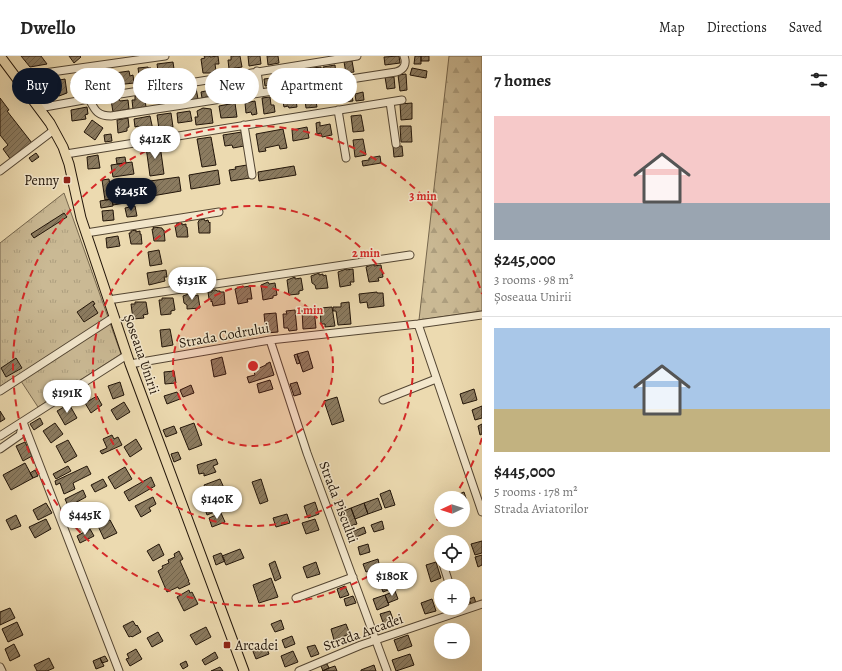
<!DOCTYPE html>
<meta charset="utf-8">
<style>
body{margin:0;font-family:Alegreya,serif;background:#f6f6f6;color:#222;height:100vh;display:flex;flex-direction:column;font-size:15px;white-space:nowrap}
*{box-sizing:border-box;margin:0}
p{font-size:13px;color:#767676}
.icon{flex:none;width:22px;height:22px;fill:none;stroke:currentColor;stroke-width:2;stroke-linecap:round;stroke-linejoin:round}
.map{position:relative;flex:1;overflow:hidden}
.sheet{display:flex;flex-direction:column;background:#fff;width:360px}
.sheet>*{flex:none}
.top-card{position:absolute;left:12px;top:12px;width:380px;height:36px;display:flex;gap:8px}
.needle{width:26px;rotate:266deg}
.fabs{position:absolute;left:434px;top:435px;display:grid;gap:8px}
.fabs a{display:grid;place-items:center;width:36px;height:36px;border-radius:50%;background:#fff;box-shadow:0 4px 16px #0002;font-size:20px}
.price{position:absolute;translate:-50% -34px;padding:0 9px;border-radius:14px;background:#fff;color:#222;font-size:13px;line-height:26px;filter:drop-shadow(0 1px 2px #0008)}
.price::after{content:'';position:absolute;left:50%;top:24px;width:12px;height:9px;margin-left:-6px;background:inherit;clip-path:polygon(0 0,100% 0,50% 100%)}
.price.current{background:#111827;color:#fff}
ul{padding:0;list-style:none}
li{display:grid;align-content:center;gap:8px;height:212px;padding:0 12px}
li+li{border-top:1px solid #e0e0e0}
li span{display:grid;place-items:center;height:124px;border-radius:0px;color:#555}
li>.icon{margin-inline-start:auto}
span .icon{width:72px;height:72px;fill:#fffc;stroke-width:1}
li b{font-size:17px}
h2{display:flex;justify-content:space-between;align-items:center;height:48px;padding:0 12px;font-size:17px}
.tag{padding:0 14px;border-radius:18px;background:#fff;box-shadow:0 4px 16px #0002;font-size:14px;line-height:36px}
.tag.current{background:#111827;color:#fff}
header{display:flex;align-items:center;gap:24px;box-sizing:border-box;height:56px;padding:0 20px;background:#fff;border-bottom:1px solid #e0e0e0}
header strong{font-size:19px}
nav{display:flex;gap:22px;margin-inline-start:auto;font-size:14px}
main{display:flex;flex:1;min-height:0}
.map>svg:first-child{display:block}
</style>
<header>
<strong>Dwello</strong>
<nav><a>Map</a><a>Directions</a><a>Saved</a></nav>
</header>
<main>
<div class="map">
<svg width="482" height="615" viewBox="0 0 482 615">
<defs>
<pattern id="grass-tufts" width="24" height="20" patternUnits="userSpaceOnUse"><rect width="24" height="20" fill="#cab994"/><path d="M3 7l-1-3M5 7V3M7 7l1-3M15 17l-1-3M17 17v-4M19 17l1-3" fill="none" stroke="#ad9e7e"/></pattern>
<pattern id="forest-firs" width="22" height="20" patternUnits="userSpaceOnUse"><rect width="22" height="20" fill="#cab994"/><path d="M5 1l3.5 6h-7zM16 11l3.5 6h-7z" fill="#ad9e7e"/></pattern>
<pattern id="building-hatch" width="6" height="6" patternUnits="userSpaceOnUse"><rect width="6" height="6" fill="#8b7b60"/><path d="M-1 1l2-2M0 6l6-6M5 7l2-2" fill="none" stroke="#71644d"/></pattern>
</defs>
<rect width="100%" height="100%" fill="#ecdab0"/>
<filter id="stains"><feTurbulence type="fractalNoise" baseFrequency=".005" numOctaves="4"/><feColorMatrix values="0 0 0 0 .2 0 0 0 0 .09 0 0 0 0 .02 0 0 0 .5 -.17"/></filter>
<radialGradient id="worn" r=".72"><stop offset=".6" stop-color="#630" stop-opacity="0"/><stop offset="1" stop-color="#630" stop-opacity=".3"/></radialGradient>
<path fill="url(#grass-tufts)" stroke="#76674e" d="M64,137L121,298L38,351L19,322L0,333V187Z"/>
<path fill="url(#forest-firs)" stroke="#76674e" d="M449,0H482V255L419,264Z"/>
<path fill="url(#building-hatch)" stroke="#221509" d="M21,0H41L47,8L30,11Z
M69,0H80L81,1L74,7Z
M204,0H210V1L218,0L219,8H215L216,15H213L211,17H203L201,3L205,2Z
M231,0H240L242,11L229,13L228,4H231Z
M248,0H260L261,8L249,10Z
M267,0H278L279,7L268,9Z
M399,0L400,7L385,9L384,1Z
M415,0H421V8H414Z
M421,0H429V5H421Z
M352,5L354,16L346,17L344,6Z
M173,6L174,13L171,14L172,20H168L167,23L159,22L157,8Z
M335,9L336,19L325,20L323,11Z
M148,11V12H151L153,24L140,26L138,12Z
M321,11L322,18L314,19V23L307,26L304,13Z
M412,12L427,15L426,22L410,19Z
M129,15L130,20L133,19L134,27L116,29L115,17Z
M294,15L296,28L288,29V26H285L283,17Z
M279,17L280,28L265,30L264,23L272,22V18Z
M101,18L103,31L90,33L88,20Z
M406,18L407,34L400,35L398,19Z
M385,21H394L395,32L387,33Z
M65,23L67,37L59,40L58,38L54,39L53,33H50L49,26Z
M81,24L83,34L72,36L71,26Z
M234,24L235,32L227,33V35L220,37L218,26Z
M215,28L217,39L202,42L201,36L210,34L209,29Z
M350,30L353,45L344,46L342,31Z
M333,31L335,45H330L329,42L324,43L322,33Z
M196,32L198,43L187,45L185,34Z
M179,35L180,46L164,48L162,37Z
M314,35L317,51L306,52L304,37Z
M363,36L364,44L356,45L355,38Z
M144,37L146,51L133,53L132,44H135V40H136V38Z
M295,37L297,51L289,52L288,50L284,51L283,46L281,47L279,39Z
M270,41L271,49H274L275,56L264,58L262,42Z
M0,42L9,54L7,55L32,87L11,104L3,93L8,89L0,79Z
M119,43L120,45L128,44L129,53L113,56L111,44Z
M255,45L257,58L252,59L251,56L246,57L245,47Z
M235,47L237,61L221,62L219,50Z
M412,47V63L401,64L400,48Z
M87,51L88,58L85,59L86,63L72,65L71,54Z
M203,52L211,53L213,67L196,69L195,61H198L197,55Z
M190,55L192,65L178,67L177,57Z
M171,57L173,71L159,73L157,59Z
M361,59L364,75L353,76L351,60Z
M150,60L153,74L144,76L143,74H139L138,70L135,71L134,63Z
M128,62L129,71L127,72V75L118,77L117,64Z
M92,64L103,72L95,84L84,76Z
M320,66V70L330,68L332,79L322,81L321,77L317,78L316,67Z
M400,70H411L412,86H401Z
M307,71L309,82L293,85L292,74Z
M283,73L287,92L280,93L279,89L265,92L266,95L259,96L256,78Z
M242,76L244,90L233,92L232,89L225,90L223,79Z
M111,78L112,85L105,86L104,79Z
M211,81L216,109L202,111L197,83Z
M363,83L366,99L355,101L353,84Z
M160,89L164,118L150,120L146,91Z
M393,90H402L403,100L394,101Z
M36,97L39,101L32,106L29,102Z
M98,99L100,112L88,113L87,101Z
M380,100L381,107L363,110L362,105L369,104V102Z
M125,101L126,107L117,108L116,102Z
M132,106L134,118L113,121L111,109Z
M247,109L250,122L231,125L229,114L236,113L235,111Z
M294,110L296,119L259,125L258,116Z
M218,114L220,128L191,133L189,119Z
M179,121L181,135L152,140L150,125Z
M109,123L112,143L105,144L102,124Z
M142,138L143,144L113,149L112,143Z
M112,143L113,150L101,152L100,145Z
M135,150L137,160L127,161L125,152Z
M113,154L114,164L103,165L102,155Z
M64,157L67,161L34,182L31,178Z
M204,163L205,165L208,164L209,167L210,166V177H199L198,166L199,165V164Z
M182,167V169L186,168V171H187L188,181H177L175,170L177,169L176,168Z
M153,171L162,172L163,174H164L165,185H154L152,173H154Z
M136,174V176L140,175V178H141L142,188H131L129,177H131V175Z
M118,180L120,190L107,192L106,182Z
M159,194L162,208L150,210L148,196Z
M374,208V210L381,209L383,221L378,222L379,225L369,226L366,211Z
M346,213V214L353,213L354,226H350L351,229L340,231L338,216Z
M166,214L167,221H164L165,225L149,229L147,217Z
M319,217V219L323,218V220L326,219L328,232L316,233L315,229L312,227L311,220Z
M295,221V223L301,222L303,234L299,235V238L289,239L287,224Z
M268,226L269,228L275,227L277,239L273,240V242L263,244L261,229Z
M243,230L244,231L250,230L252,243H247L248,246L238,248L235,233Z
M212,234H216L217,235H220V236H224L225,248L213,250L212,245L211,246V243H209L208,236H212Z
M377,236V237H383L384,250L368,252L367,246L360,247L359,238Z
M191,237V239L194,238L195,240L198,239L200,252L187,253V249L184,247L183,240Z
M162,242H173L175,254L171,255V258L161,259L159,244H162Z
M93,245L95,248L93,249L98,257L84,266L77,256Z
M135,246H146L148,258L143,259L144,262L133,263L131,248H135Z
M349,246L351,268L338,269L336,255H333V251H341V247Z
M332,251L335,270L325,271V268H321L320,252Z
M314,253L316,272L303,273L302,254Z
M295,254L297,274L289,275L288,272H284L283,258H287L286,255Z
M276,257L278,276L266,277L264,258Z
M170,273L173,289L162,291L160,274Z
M308,295L313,312L303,316L297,298Z
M297,298L300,307L297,308L294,299Z
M222,301L226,318L214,321L211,304Z
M16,302L22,312L6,321L1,312Z
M270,306L274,319L249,327L247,321L255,319L254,316L258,315L257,313L266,309V308Z
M174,315L176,327L165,328L164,316Z
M270,324L273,333L259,337L257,328Z
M120,326L124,339L113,343L108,330Z
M297,326L301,338L294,340L290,328Z
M191,329L194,337L183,341L180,334Z
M474,333L477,344L463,348L460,338Z
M177,336L180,343L167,348L164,340Z
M97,340L102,349L91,357L85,347Z
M337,341L344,365L332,369L324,345Z
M124,346L130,356L117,364L111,354Z
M69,348L77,362L65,369L57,355Z
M482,350V362L475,364L472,354Z
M0,355L5,363L0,366Z
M40,362L43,368L34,374L30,368Z
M55,367L63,378L51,387L43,375Z
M194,367L202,389L189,394L180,372Z
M482,368V378L480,379L478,370Z
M174,370L177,377L166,381L163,374Z
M112,379L114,383L118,381L122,389L102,398L100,395L107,392L103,383Z
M136,383L142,393L130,401L124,391Z
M68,384L77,400L65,407L56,390Z
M25,386L32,400L23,405L16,390Z
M178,396L181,403L174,406L171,398Z
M216,403L218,408L213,410L216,416L204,420V417L199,418L197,409Z
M25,407L33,422L11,434L3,419Z
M68,410L71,415L56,423L53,418Z
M87,410L91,418L73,427L75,433L64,438L60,427L56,429L55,425Z
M125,411L132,423L115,433L108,421Z
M35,414L38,420L33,422L30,417Z
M151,421L155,430L129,445L124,436Z
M103,423L107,430L95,436L91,429Z
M220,423L224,432L207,438L204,429Z
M261,423L268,445L260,448L252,426Z
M83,434L86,441L75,447L78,453L71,457L65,443Z
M390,434L395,449L385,452L380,438Z
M464,436L468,448L463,450V442H452V441Z
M153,441L156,448L149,452L151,455L141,461L135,450Z
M378,442L382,453L368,458L364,447Z
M219,445L222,453L207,459L204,450Z
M315,446L319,458L308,462L304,450Z
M46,447L52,457L38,464L33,454Z
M364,447L368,458L355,463L351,452Z
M351,452L357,468L347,471L341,456Z
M91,453L97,465L88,470L82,458Z
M221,457L225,466L212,471L209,462Z
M287,458L290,467L276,471L273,462Z
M16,459L21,470L11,474L6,464Z
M46,463L51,473L35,482L29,471Z
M315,463L319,474L306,478L302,467Z
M110,464L117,477L104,483L98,470Z
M382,465L384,473L374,476L371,469Z
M364,471L366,477L351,483L349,477Z
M90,473L94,480L80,487L77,480Z
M482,485V497L475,499L471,488Z
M159,488L164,499L153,505L147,495Z
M368,488L370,496L360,499L358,491Z
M240,493L244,502L226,509L222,500Z
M179,495L183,503L180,505L189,525H188L190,528L179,533L178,531L167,536L158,515L163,512L162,510L169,507L168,504L175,501L174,498Z
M221,497L225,505L216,509L213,500Z
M482,499V509L478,511L475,501Z
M378,503L380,512L366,516L363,508Z
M275,505L281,522L275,525L269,508Z
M316,506L320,518L307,522L303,511Z
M436,506L441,522L431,526L426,509Z
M271,522L278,541L259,547L253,529Z
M394,523L396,531L383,536L380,528Z
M345,530L349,539L340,542L337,533Z
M463,531H465L471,549L463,552Z
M189,534L190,537L192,536L198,548L184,555L177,541Z
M395,535L398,543L388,547L385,539Z
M441,535V550L436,536Z
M385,539L389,549L377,554L373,543Z
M353,540L356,547L346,550L344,543Z
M474,541L476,547L471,549L469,543Z
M432,543L436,555L425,558L421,547Z
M10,552L15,562L0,569V556Z
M390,555L394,566L384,569L380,558Z
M281,564L284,573L275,576L271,568Z
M133,565L136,570L137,569L141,576L132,581L131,580L129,581L123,570Z
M17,566L23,579L8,586L2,573Z
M346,568L350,578L334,584L331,573Z
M206,571L211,581L196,589L190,579Z
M158,576L163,585L152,591L147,582Z
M408,579L412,590L398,595L394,584Z
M292,580L295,588L285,592L282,584Z
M14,588L20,600L10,605L5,593Z
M265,588L269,598L256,603L252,593Z
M315,589L319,598L311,601L307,591Z
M136,593L142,603L130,610L126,603L129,602L127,598Z
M293,595L298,606L285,611L281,600Z
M215,596L218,602L205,609L202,604Z
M410,598L414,609L396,615L392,604Z
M105,600L108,605L102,607L100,602Z
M49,602L54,612L47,615H37L34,609Z
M100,602L104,610L96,613L93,605Z
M186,605L188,610L183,613L180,608Z
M327,608L329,612L323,615L321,610Z
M374,609L376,615H361V614Z
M335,610L337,615H322L329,612Z
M220,611L223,615H211Z"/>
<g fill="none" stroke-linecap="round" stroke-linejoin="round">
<defs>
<path id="minor" d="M257,15L260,37
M16,21L165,0
M89,43C95,54 97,60 111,60L396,16C404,14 407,8 404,0
M390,46L396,88
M39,52L89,43L357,0
M338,54L346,102
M244,69L252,119
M66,98L402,44
M0,115L54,74
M86,177L219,156
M108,244L410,199
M418,268L482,456
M270,284L307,397L387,615
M130,308L270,284L418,268L482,259
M0,335L114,261
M383,344L436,323
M23,366L119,615
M0,380L127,299
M0,393L20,379L23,368
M443,508L450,530
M296,542L353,521
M0,611L2,615
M299,615L361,589L482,548"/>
<path id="major" d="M0,0L50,67L63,91L69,108L81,162L130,308L244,615"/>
</defs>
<use href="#minor" stroke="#544633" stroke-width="9"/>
<use href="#major" stroke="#221509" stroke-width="11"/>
<use href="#minor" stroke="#f3e7cc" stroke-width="7"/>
<use href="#major" stroke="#ecdab0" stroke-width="9"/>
</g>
<circle cx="253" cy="310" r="80" fill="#d62828" fill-opacity=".12"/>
<g fill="none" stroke="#d62828" stroke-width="2" stroke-dasharray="7 5">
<circle cx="253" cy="310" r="80"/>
<circle cx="253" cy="310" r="160"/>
<path d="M482 382A240 240 0 0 1 454 441M441 459A240 240 0 1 1 482 238"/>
</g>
<g fill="#8f2418" stroke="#f3e7cc" stroke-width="1.5">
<rect x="63" y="120" width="8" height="8" rx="2"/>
<rect x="223" y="585" width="8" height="8" rx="2"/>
</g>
<g text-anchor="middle" stroke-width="3" stroke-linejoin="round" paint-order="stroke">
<g font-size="14" fill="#221509" stroke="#f3e7cc" text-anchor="end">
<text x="59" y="129">Penny</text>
<text x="235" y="594" text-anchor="start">Arcadei</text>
</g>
<g font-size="14" fill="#221509" stroke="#f3e7cc">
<text transform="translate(224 279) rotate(-10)" y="5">Strada Codrului</text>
<text transform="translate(142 298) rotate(71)" y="5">Șoseaua Unirii</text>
<text transform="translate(339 446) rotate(69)" y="5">Strada Piscului</text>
<text transform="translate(363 576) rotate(-20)" y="5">Strada Arcadei</text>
</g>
</g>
<circle cx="253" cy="310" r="6" fill="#d62828" stroke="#f3e7cc" stroke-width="2"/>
<g font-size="12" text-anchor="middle" font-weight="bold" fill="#d62828" stroke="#f3e7cc" stroke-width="3" stroke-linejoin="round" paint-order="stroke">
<text x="423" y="144">3 min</text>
<text x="366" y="201">2 min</text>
<text x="310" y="258">1 min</text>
</g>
<rect width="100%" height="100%" filter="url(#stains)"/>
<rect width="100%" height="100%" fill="url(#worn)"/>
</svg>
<div class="fabs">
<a><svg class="needle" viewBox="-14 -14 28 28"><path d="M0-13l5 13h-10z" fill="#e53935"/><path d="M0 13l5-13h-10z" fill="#767676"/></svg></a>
<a><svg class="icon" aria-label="locate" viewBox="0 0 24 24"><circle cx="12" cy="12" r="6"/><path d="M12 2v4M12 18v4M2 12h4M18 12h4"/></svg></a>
<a>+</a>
<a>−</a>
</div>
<b class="price" style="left:155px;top:104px">$412K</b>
<b class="price current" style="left:131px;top:156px">$245K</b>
<b class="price" style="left:192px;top:245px">$131K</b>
<b class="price" style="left:67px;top:358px">$191K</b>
<b class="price" style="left:217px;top:464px">$140K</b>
<b class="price" style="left:85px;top:480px">$445K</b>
<b class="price" style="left:392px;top:541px">$180K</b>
<div class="top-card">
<a class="tag current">Buy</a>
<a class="tag">Rent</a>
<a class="tag">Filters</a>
<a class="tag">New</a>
<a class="tag">Apartment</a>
</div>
</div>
<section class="sheet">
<h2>7 homes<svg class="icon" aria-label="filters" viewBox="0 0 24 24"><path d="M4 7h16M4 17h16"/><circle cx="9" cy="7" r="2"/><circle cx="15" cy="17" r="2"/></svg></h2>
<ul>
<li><span style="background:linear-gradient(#f6c9c9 70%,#9aa5b1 0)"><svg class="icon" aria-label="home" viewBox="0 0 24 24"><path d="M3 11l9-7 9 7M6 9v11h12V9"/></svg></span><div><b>$245,000</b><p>3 rooms · 98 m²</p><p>Șoseaua Unirii</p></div></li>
<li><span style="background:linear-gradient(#a9c7e8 65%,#c2b280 0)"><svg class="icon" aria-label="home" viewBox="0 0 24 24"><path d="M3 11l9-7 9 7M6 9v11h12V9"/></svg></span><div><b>$445,000</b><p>5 rooms · 178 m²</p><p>Strada Aviatorilor</p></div></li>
</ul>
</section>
</main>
